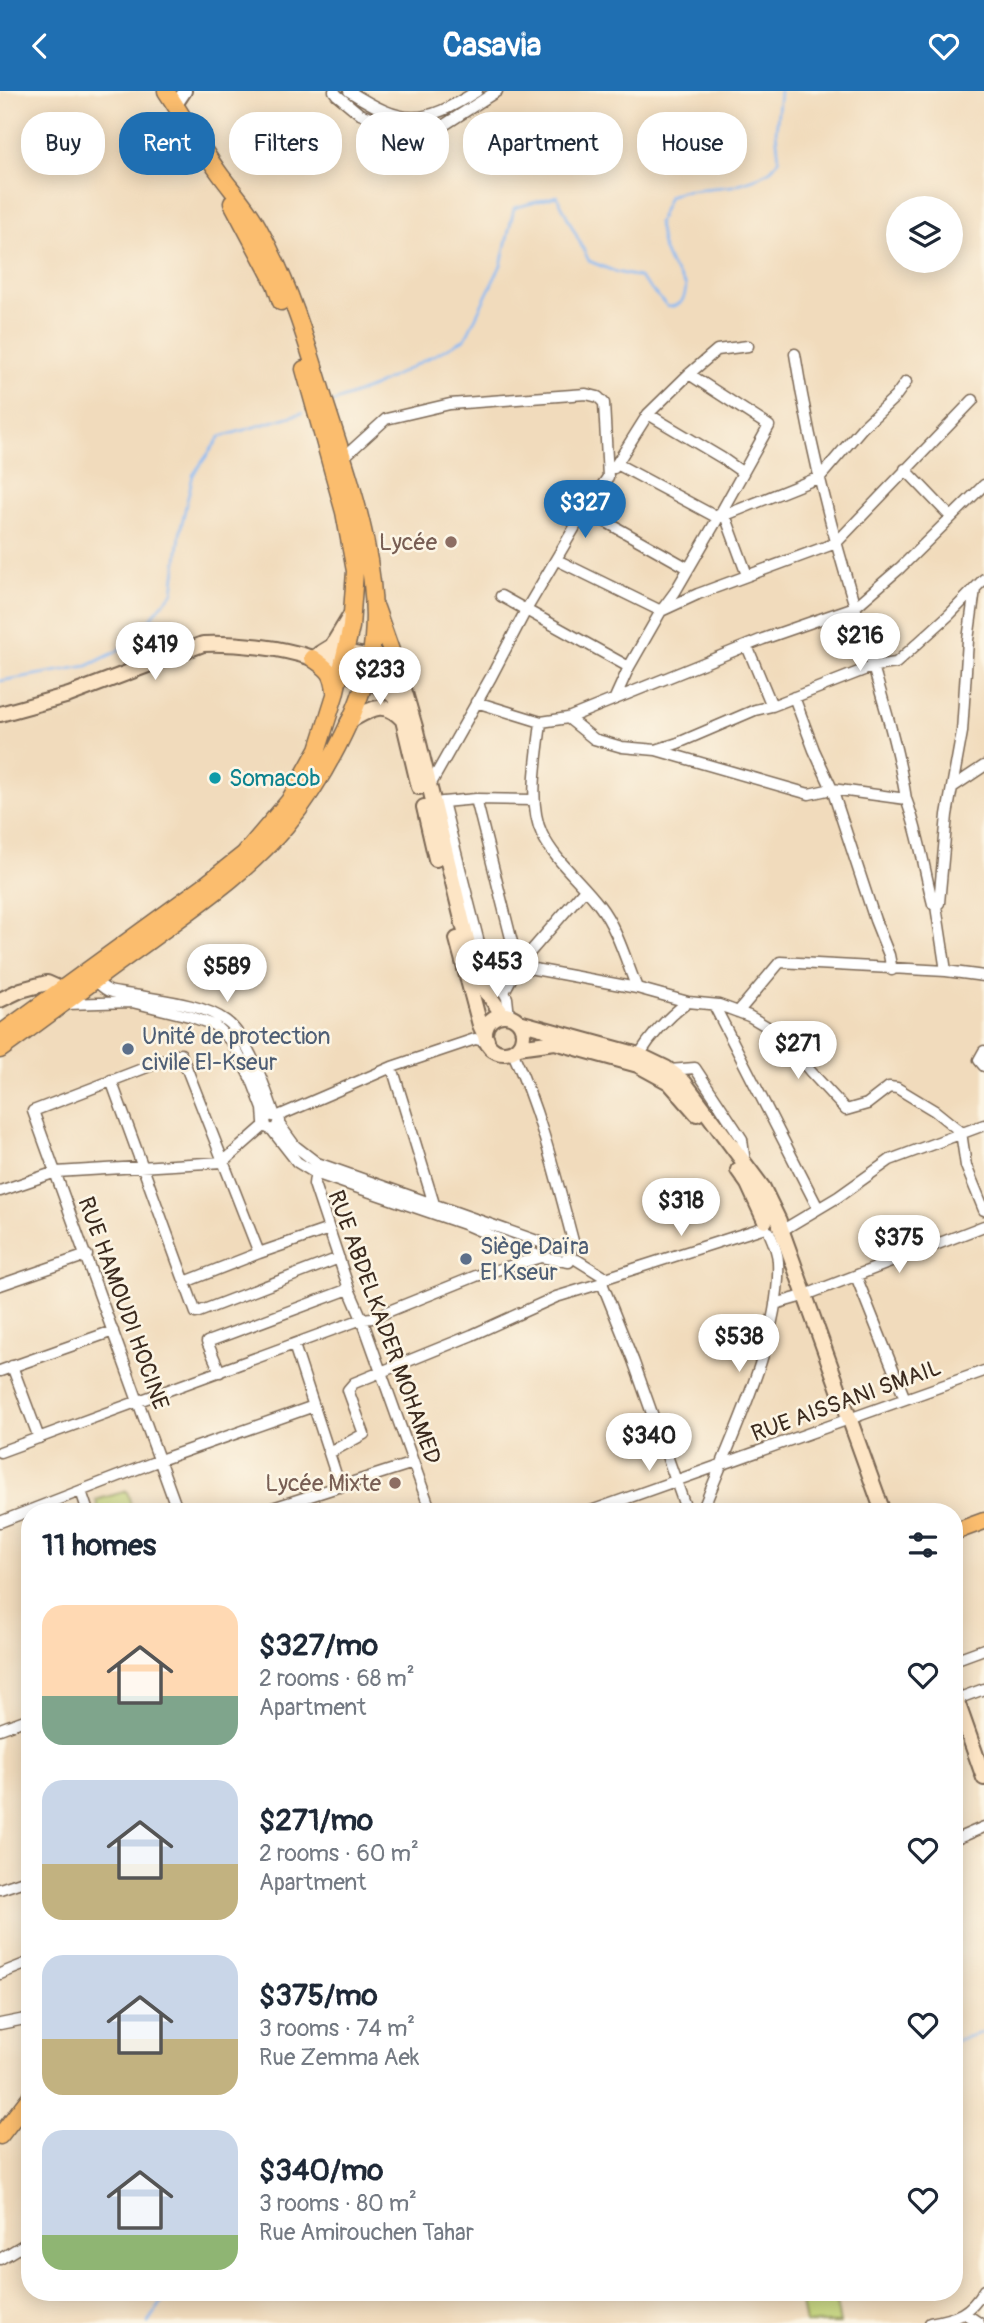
<!DOCTYPE html>
<meta charset="utf-8">
<style>
body{margin:0;font-family:Pangolin,sans-serif;background:#f6f6f7;color:#1f2937;height:100vh;display:flex;flex-direction:column;font-size:26px;white-space:nowrap}
*{box-sizing:border-box;margin:0}
p{font-size:23px;color:#747a83}
.icon{flex:none;width:38px;height:38px;fill:none;stroke:currentColor;stroke-width:2;stroke-linecap:round;stroke-linejoin:round}
.map{position:relative;flex:1;overflow:hidden}
.drawer{position:absolute;left:21px;top:1412px;width:942px;height:798px;display:flex;flex-direction:column;background:#fff;border-radius:28px;box-shadow:0 4px 18px #0003}
.drawer>*{flex:none}
.guide{position:absolute;left:21px;top:21px;width:943px;height:63px;display:flex;gap:14px}
.tools{position:absolute;left:886px;top:105px;display:grid;gap:14px}
.tools a{display:grid;place-items:center;width:77px;height:77px;border-radius:50%;background:#fff;box-shadow:0 4px 18px #0003;font-size:35px}
.price{position:absolute;translate:-50% -60px;padding:0 16px;border-radius:24px;background:#fff;color:#222;font-size:23px;line-height:46px;filter:drop-shadow(0 2px 4px #0008)}
.price::after{content:'';position:absolute;left:50%;top:42px;width:21px;height:16px;margin-left:-10px;background:inherit;clip-path:polygon(0 0,100% 0,50% 100%)}
.price.selected{background:#1f6fb2;color:#fff}
ul{padding:0;list-style:none}
li{display:flex;align-items:center;gap:21px;height:175px;padding:0 21px}
li span{display:grid;place-items:center;flex:none;width:196px;height:140px;border-radius:21px;color:#555}
li>.icon{margin-inline-start:auto}
span .icon{width:84px;height:84px;fill:#fffc;stroke-width:1}
li b{font-size:30px}
h2{display:flex;justify-content:space-between;align-items:center;height:84px;padding:0 21px;font-size:30px}
.chip{padding:0 24px;border-radius:28px;background:#fff;box-shadow:0 4px 18px #0003;font-size:24px;line-height:63px}
.chip.selected{background:#1f6fb2;color:#fff}
header{display:flex;justify-content:space-between;align-items:center;height:91px;padding:0 21px;background:#1f6fb2;color:#fff;font-size:32px;font-weight:700}
.map>svg:first-child{display:block}
</style>
<header><svg class="icon" aria-label="back" viewBox="0 0 24 24"><path d="M15 5l-7 7 7 7"/></svg>Casavia<svg class="icon" aria-label="heart" viewBox="0 0 24 24"><path d="M12 20l-8-8c-3-5 5-10 8-4 3-6 11-1 8 4z"/></svg></header>
<div class="map">
<svg width="984" height="2232" viewBox="0 0 984 2232">
<rect width="100%" height="100%" fill="#fcf5e5"/>
<filter id="ink" filterUnits="userSpaceOnUse"><feTurbulence type="fractalNoise" baseFrequency=".0143" numOctaves="2"/><feDisplacementMap in="SourceGraphic" scale="14" xChannelSelector="R" yChannelSelector="G"/><feConvolveMatrix kernelMatrix="1 2 1 2 8 2 1 2 1" color-interpolation-filters="sRGB"/></filter>
<filter id="wash" filterUnits="userSpaceOnUse"><feTurbulence type="fractalNoise" baseFrequency=".00686" numOctaves="4" result="noise"/><feDisplacementMap in="SourceGraphic" scale="28" xChannelSelector="R" yChannelSelector="G"/><feGaussianBlur stdDeviation="1.57" result="paint"/><feColorMatrix in="noise" values="0 0 0 0 0 0 0 0 0 0 0 0 0 0 0 0 0 1.4 0 .05"/><feComposite in="paint" operator="in"/></filter>
<g filter="url(#wash)">
<rect width="100%" height="100%" fill="#f1dbbc"/>
<path fill="#c3d477" stroke="#7f7f4a" stroke-width="2" d="M127,1400L133,1421H99L96,1409Z
M799,2202H834L840,2232H805Z"/>
<g fill="none" stroke-linecap="round" stroke-linejoin="round">
<path stroke="#87b9f4" stroke-width="2.5" d="M331,312L373,296L465,248L501,174L514,117L557,105L589,170L616,181L639,186L668,216C682,215 685,208 686,195L670,173L662,155L658,132L664,117L669,105L681,100L732,95L754,88L771,79L779,68L776,41L780,0
M0,590L87,575L116,561L139,541L173,501L181,436L193,384L220,346L302,322
M954,1950L984,1941
M148,2232L168,2202"/>
</g>
</g>
<g filter="url(#ink)">
<g fill="none" stroke-linecap="round" stroke-linejoin="round">
<defs>
<path id="minor" d="M334,0L337,4L360,23L385,33L438,38L497,0
M349,0C404,35 422,35 477,0
M795,263C808,347 829,431 854,512C872,575 896,643 906,708C919,742 924,778 933,813L936,815L939,812L947,724L962,641L968,549L975,498
M648,323L722,367L742,381
M343,367L386,328L450,313L586,303L598,306L604,312L608,386L585,419L526,519L491,586L429,696
M617,373L718,427L769,335L689,283
M614,377L648,323L689,283L717,259L748,255
M905,378L951,426
M585,419L688,477
M725,424L747,484
M557,469L661,520L698,503L836,452L973,309
M501,505L629,576
M747,555L772,615
M794,606L814,659L832,698L875,829L889,864L892,879
M615,607L629,576L661,520L675,501L718,427L820,386L862,337L895,306L906,291
M476,611L541,631L568,627L763,548L855,516L900,477L984,394
M568,627L594,648L622,656L656,659L678,652L755,619L772,615L874,575L896,572L949,524L984,488
M541,631C538,663 527,712 542,743C555,770 581,790 599,814C617,837 626,870 637,897
M656,659L809,703L832,698L906,708
M954,695L984,675
M476,708L518,875L637,897L688,911
M443,711L476,708L534,709
M432,713L443,711L487,883L494,896L504,901L507,907L509,925
M936,815L946,880
M95,888C109,905 114,900 133,904C160,909 203,913 226,930C248,946 266,999 275,1025
M504,901L518,875L585,798
M66,913L132,911L189,925L214,934L232,951L253,992L263,1018L264,1031
M714,914L818,1117
M738,921L780,871L946,880L984,885
M984,960L979,969L984,975
M639,964C652,943 668,926 688,911L719,914L749,925L781,944L810,980L846,1019L867,1013L889,996L897,997L935,1020L961,1041L966,1075L984,1119
M392,976L434,1113
M669,979L695,977L742,1048L745,1072
M111,989L196,1222L339,1167
M276,1026L392,976L475,948L488,951
M279,1033L295,1055L317,1072L571,1162L573,1150C556,1086 540,1020 512,960
M272,1039L276,1037L279,1030L276,1026L270,1024L265,1028L266,1036L272,1039L297,1071L315,1082L464,1133L541,1166L569,1171
M316,1078L314,1093L349,1198L362,1228L431,1421
M0,1100L56,1081L223,1071L265,1034
M779,1138L781,1140L838,1106L890,1069L984,1034
M577,1169L606,1187L765,1136
M856,1185L905,1308
M606,1187L602,1192L633,1269L687,1421
M185,1191L259,1162L329,1138
M0,1194L87,1164
M775,1213L803,1205L984,1135
M294,1254L340,1396
M12,1275L39,1347
M0,1280L113,1240
M220,1281L207,1251L349,1198
M0,1361L362,1228L372,1227L476,1185L541,1166
M329,1362L364,1343L348,1299L354,1292L472,1244L556,1206L602,1192
M81,1400L88,1421
M178,1421L33,1020L181,963L259,1162
M260,1421L413,1372
M588,1421L984,1280
M702,1421C729,1351 782,1246 778,1171C778,1161 773,1150 769,1141
M0,1431L160,1369L314,1315
M954,1569L984,1558
M954,1609L984,1598
M0,1638L30,1627
M954,1749L984,1736
M0,1798L30,1788
M0,1883L30,1871
M0,1933L30,1927
M0,2168L30,2150
M964,2222L979,2232
M930,2232C957,2227 970,2223 984,2199"/>
<path id="tertiary" d="M175,15L185,0"/>
<path id="secondary" d="M319,563L332,555L352,522
M312,567L345,561L371,566L381,571L401,588L415,636L469,857L483,896L503,924
M0,623L69,604L203,553C237,552 280,556 312,567C326,571 338,580 352,585C367,591 384,594 395,607C401,614 402,624 404,633
M348,631C370,619 383,607 403,629L419,696
M424,716L436,768
M457,848L480,934L487,949
M0,909L21,899L47,892L56,896V903
M485 943a19 19 0 1 1 38 0a19 19 0 1 1-38 0Z
M519,931L639,964L666,977L684,991L763,1097L779,1130
M518,956L555,951L638,974L669,991L697,1023
M738,1079L748,1093L765,1130
M780,1135L883,1421
M954,1602L984,1687"/>
<path id="primary" d="M232,112L275,193L281,211
M376,517L401,588
M312,567C327,578 333,580 335,600
M0,943L205,794L244,763L289,710L318,658L335,604L351,536L355,480L344,421L304,278
M0,959C48,925 94,889 142,855C192,818 246,783 286,735C320,694 360,622 370,569C386,486 350,389 325,311C307,251 289,191 258,136C247,115 230,98 217,79C199,53 183,26 166,0
M954,1441L984,1430
M0,2045L30,2006"/>
</defs>
<use href="#minor" stroke="#7b6855" stroke-width="13"/>
<use href="#tertiary" stroke="#7b6855" stroke-width="16"/>
<use href="#secondary" stroke="#7b6855" stroke-width="18"/>
<use href="#primary" stroke="#7b6855" stroke-width="19"/>
<use href="#minor" stroke="#fff" stroke-width="10"/>
<use href="#tertiary" stroke="#fff" stroke-width="12"/>
<use href="#secondary" stroke="#fde5c5" stroke-width="14"/>
<use href="#primary" stroke="#fbbd6e" stroke-width="16"/>
</g>
</g>
<g fill="#8d6e63" stroke="#fcf5e5" stroke-width="2.5">
<circle cx="451" cy="451" r="7"/>
<circle cx="395" cy="1392" r="7"/>
</g>
<circle fill="#0f9aa8" stroke="#fcf5e5" stroke-width="2.5" cx="215" cy="687" r="7"/>
<g fill="#5c6f8a" stroke="#fcf5e5" stroke-width="2.5">
<circle cx="128" cy="958" r="7"/>
<circle cx="466" cy="1168" r="7"/>
</g>
<g text-anchor="middle" stroke-width="5" stroke-linejoin="round" paint-order="stroke">
<g font-size="23" fill="#785e54" stroke="#fcf5e5" text-anchor="end">
<text x="437" y="459">Lycée</text>
<text x="381" y="1400">Lycée Mixte</text>
</g>
<g font-size="23" fill="#0d838f" stroke="#fcf5e5" text-anchor="start">
<text x="229" y="695">Somacob</text>
</g>
<g font-size="23" fill="#4e5e75" stroke="#fcf5e5" text-anchor="start">
<text x="142" y="953">Unité de protection<tspan x="142" dy="26">civile El-Kseur</tspan></text>
<text x="480" y="1163">Siège Daïra<tspan x="480" dy="26">El Kseur</tspan></text>
</g>
<g font-size="23" fill="#3b2a1e" stroke="#fcf5e5">
<text transform="translate(124 1212) rotate(70)" y="8">RUE HAMOUDI HOCINE</text>
<text transform="translate(385 1236) rotate(70)" y="8">RUE ABDELKADER MOHAMED</text>
<text transform="translate(846 1309) rotate(-20)" y="8">RUE AISSANI SMAIL</text>
</g>
</g>
</svg>
<div class="tools">
<a><svg class="icon" aria-label="layers" viewBox="0 0 24 24"><path d="M12 4l9 5-9 5-9-5zM3 14l9 5 9-5"/></svg></a>
</div>
<b class="price selected" style="left:585px;top:449px">$327</b>
<b class="price" style="left:860px;top:582px">$216</b>
<b class="price" style="left:155px;top:591px">$419</b>
<b class="price" style="left:380px;top:616px">$233</b>
<b class="price" style="left:497px;top:908px">$453</b>
<b class="price" style="left:227px;top:913px">$589</b>
<b class="price" style="left:798px;top:990px">$271</b>
<b class="price" style="left:681px;top:1147px">$318</b>
<b class="price" style="left:899px;top:1184px">$375</b>
<b class="price" style="left:739px;top:1283px">$538</b>
<b class="price" style="left:649px;top:1382px">$340</b>
<div class="guide">
<a class="chip">Buy</a>
<a class="chip selected">Rent</a>
<a class="chip">Filters</a>
<a class="chip">New</a>
<a class="chip">Apartment</a>
<a class="chip">House</a>
</div>
<section class="drawer">
<h2>11 homes<svg class="icon" aria-label="filters" viewBox="0 0 24 24"><path d="M4 7h16M4 17h16"/><circle cx="9" cy="7" r="2"/><circle cx="15" cy="17" r="2"/></svg></h2>
<ul>
<li><span style="background:linear-gradient(#ffd9b3 65%,#7fa58c 0)"><svg class="icon" aria-label="home" viewBox="0 0 24 24"><path d="M3 11l9-7 9 7M6 9v11h12V9"/></svg></span><div><b>$327/mo</b><p>2 rooms · 68 m²</p><p>Apartment</p></div><svg class="icon" aria-label="heart" viewBox="0 0 24 24"><path d="M12 20l-8-8c-3-5 5-10 8-4 3-6 11-1 8 4z"/></svg></li>
<li><span style="background:linear-gradient(#c9d6e8 60%,#c2b280 0)"><svg class="icon" aria-label="home" viewBox="0 0 24 24"><path d="M3 11l9-7 9 7M6 9v11h12V9"/></svg></span><div><b>$271/mo</b><p>2 rooms · 60 m²</p><p>Apartment</p></div><svg class="icon" aria-label="heart" viewBox="0 0 24 24"><path d="M12 20l-8-8c-3-5 5-10 8-4 3-6 11-1 8 4z"/></svg></li>
<li><span style="background:linear-gradient(#c9d6e8 60%,#c2b280 0)"><svg class="icon" aria-label="home" viewBox="0 0 24 24"><path d="M3 11l9-7 9 7M6 9v11h12V9"/></svg></span><div><b>$375/mo</b><p>3 rooms · 74 m²</p><p>Rue Zemma Aek</p></div><svg class="icon" aria-label="heart" viewBox="0 0 24 24"><path d="M12 20l-8-8c-3-5 5-10 8-4 3-6 11-1 8 4z"/></svg></li>
<li><span style="background:linear-gradient(#c9d6e8 75%,#8fb573 0)"><svg class="icon" aria-label="home" viewBox="0 0 24 24"><path d="M3 11l9-7 9 7M6 9v11h12V9"/></svg></span><div><b>$340/mo</b><p>3 rooms · 80 m²</p><p>Rue Amirouchen Tahar</p></div><svg class="icon" aria-label="heart" viewBox="0 0 24 24"><path d="M12 20l-8-8c-3-5 5-10 8-4 3-6 11-1 8 4z"/></svg></li>
</ul>
</section>
</div>
